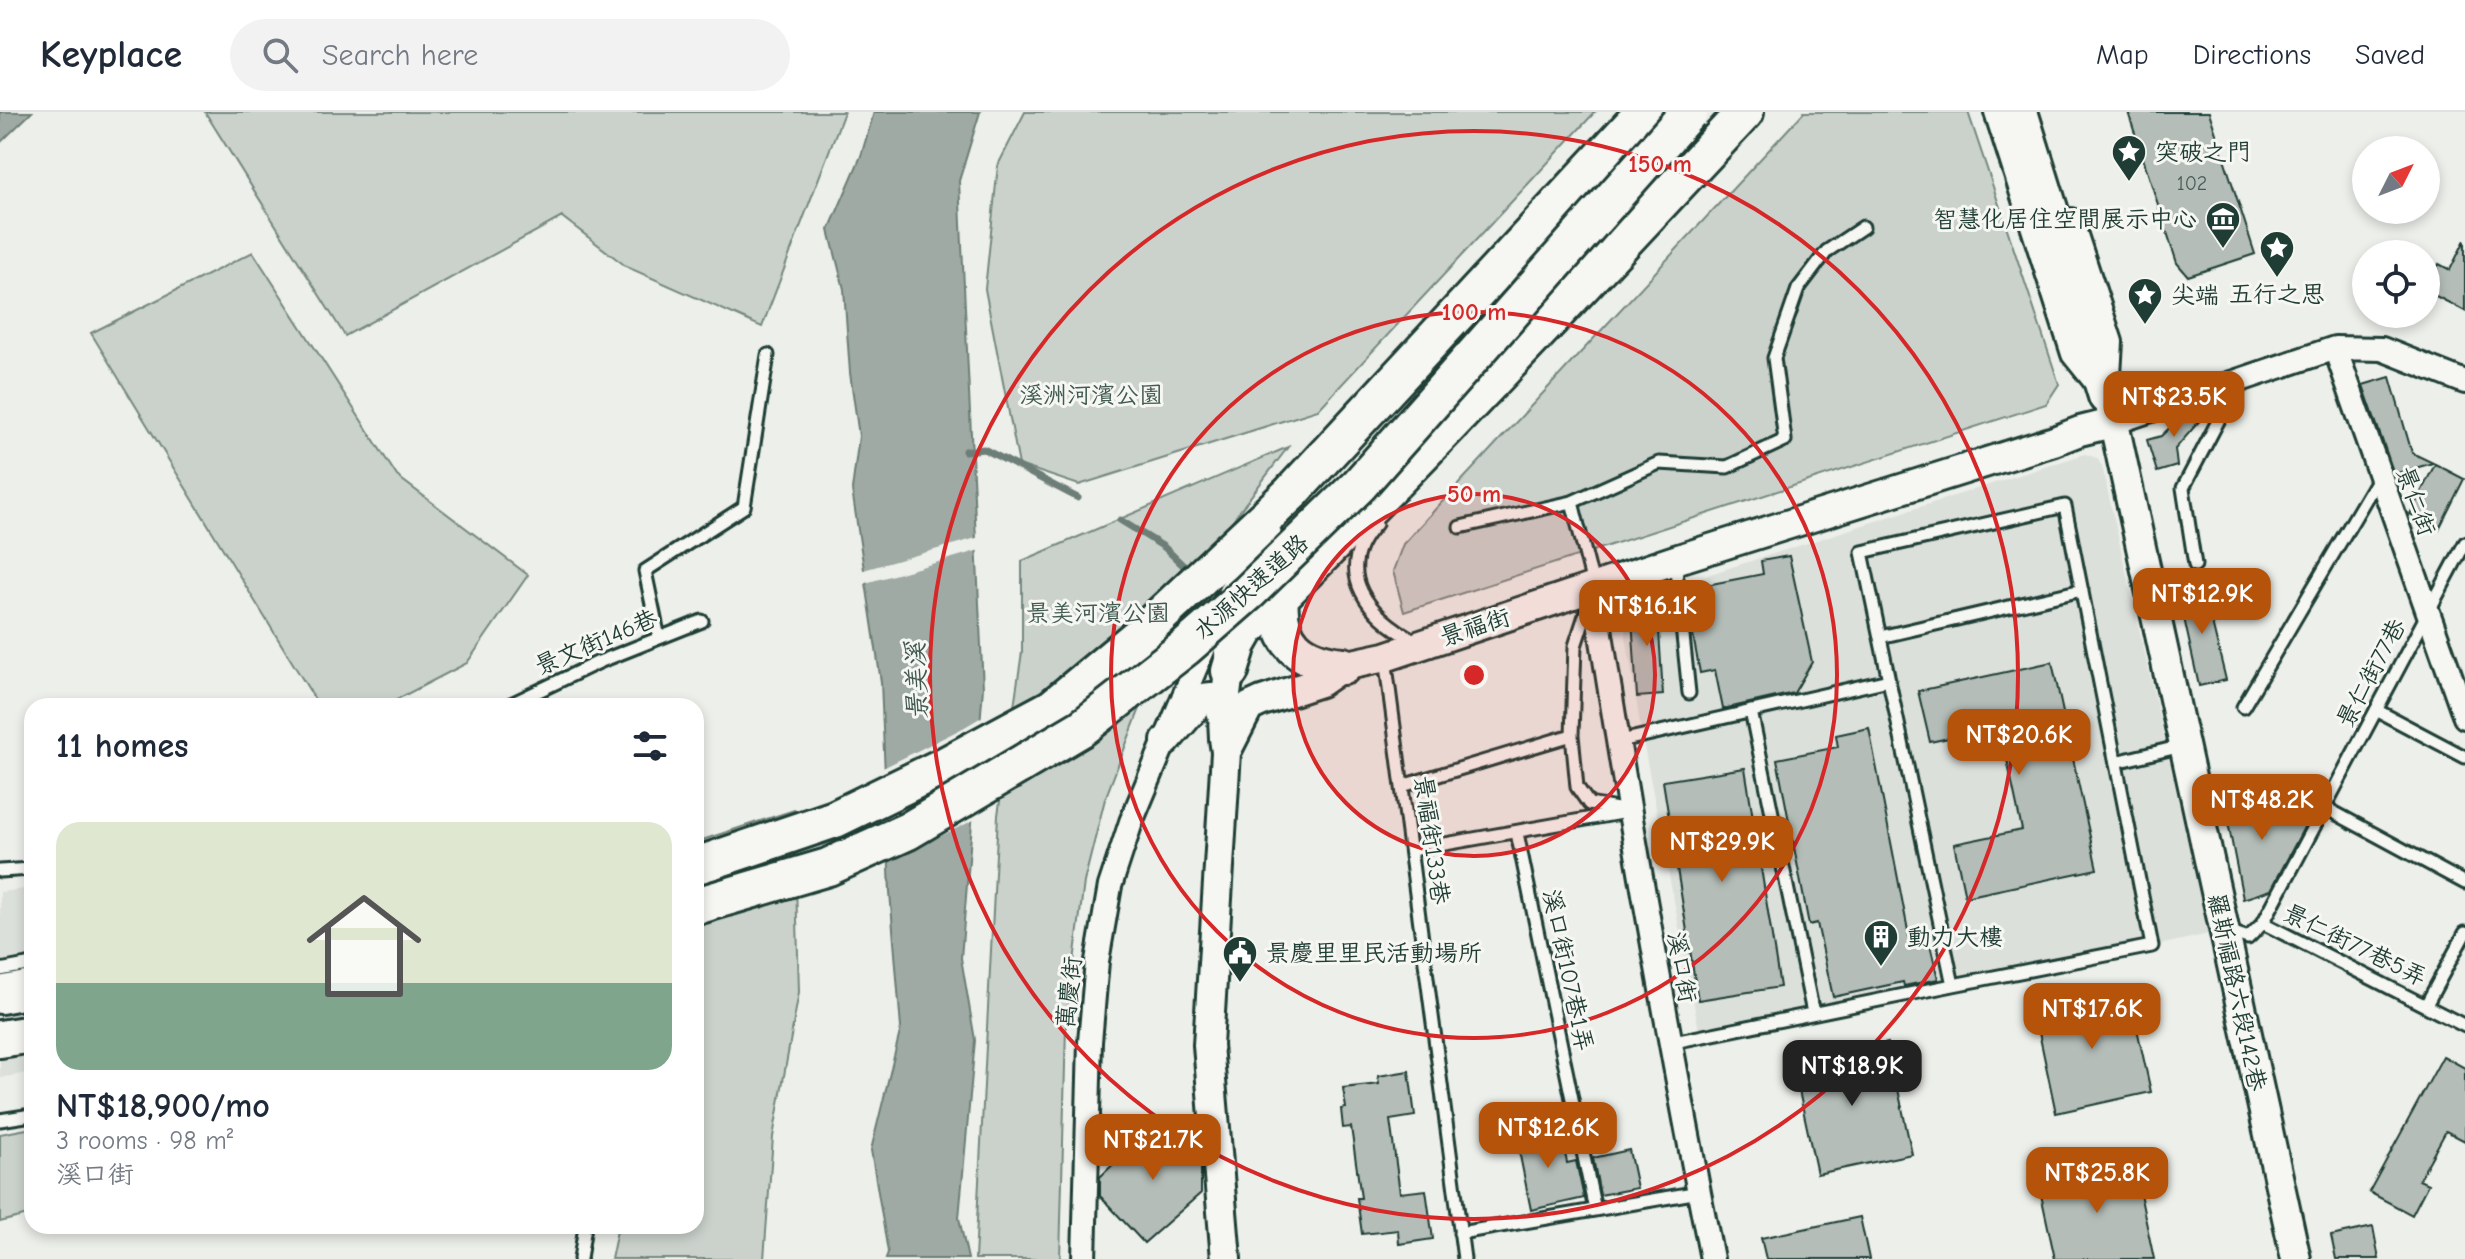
<!DOCTYPE html>
<meta charset="utf-8">
<style>
body{margin:0;font-family:"Comic Neue","LXGW WenKai TC",sans-serif;background:#f2f2f3;color:#1f2937;height:100vh;display:flex;flex-direction:column;font-size:30px;white-space:nowrap}
*{box-sizing:border-box;margin:0}
p{font-size:26px;color:#747a83}
.icon{flex:none;width:44px;height:44px;fill:none;stroke:currentColor;stroke-width:2;stroke-linecap:round;stroke-linejoin:round}
.map{position:relative;flex:1;overflow:hidden}
.sheet{position:absolute;left:24px;top:586px;width:680px;height:536px;display:flex;flex-direction:column;background:#fff;border-radius:24px;box-shadow:0 4px 12px #0003}
.sheet>*{flex:none}
.needle{width:52px;rotate:48deg}
.fabs{position:absolute;left:2352px;top:24px;display:grid;gap:16px}
.fabs a{display:grid;place-items:center;width:88px;height:88px;border-radius:50%;background:#fff;box-shadow:0 4px 12px #0003;font-size:40px}
.price{position:absolute;translate:-50% -68px;padding:0 18px;border-radius:16px;background:#b45309;color:#fff;font-size:26px;line-height:52px;filter:drop-shadow(0 2px 4px #0008)}
.price::after{content:'';position:absolute;left:50%;top:48px;width:24px;height:18px;margin-left:-12px;background:inherit;clip-path:polygon(0 0,100% 0,50% 100%)}
.price.current{background:#222;color:#fff}
ul{padding:0;list-style:none}
li{display:grid;align-content:center;gap:16px;height:424px;padding:0 32px}
li+li{border-top:2px solid #e0e1e3}
li span{display:grid;place-items:center;height:248px;border-radius:24px;color:#555}
li>.icon{margin-inline-start:auto}
span .icon{width:144px;height:144px;fill:#fffc;stroke-width:1}
li b{font-size:34px}
h2{display:flex;justify-content:space-between;align-items:center;height:96px;padding:0 32px;font-size:34px}
header{display:flex;align-items:center;gap:48px;box-sizing:border-box;height:112px;padding:0 40px;background:#fff;border-bottom:2px solid #e0e1e3}
header strong{font-size:38px}
nav{display:flex;gap:44px;margin-inline-start:auto;font-size:28px}
.search{width:560px;height:72px;background:#f2f2f3;display:flex;align-items:center;gap:20px;box-sizing:border-box;padding:0 28px;border-radius:44px;color:#747a83;font-size:30px}
.map>svg:first-child{display:block}
</style>
<header>
<strong>Keyplace</strong>
<div class="search"><svg class="icon" aria-label="search" viewBox="0 0 24 24"><circle cx="10" cy="10" r="6"/><path d="M15 15l6 6"/></svg>Search here</div>
<nav><a>Map</a><a>Directions</a><a>Saved</a></nav>
</header>
<div class="map">
<svg width="2465" height="1147" viewBox="0 0 2465 1147">
<rect width="100%" height="100%" fill="#edefea"/>
<filter id="ink" filterUnits="userSpaceOnUse"><feTurbulence type="fractalNoise" baseFrequency=".0125" numOctaves="2"/><feDisplacementMap in="SourceGraphic" scale="16" xChannelSelector="R" yChannelSelector="G"/><feConvolveMatrix kernelMatrix="1 2 1 2 8 2 1 2 1" color-interpolation-filters="sRGB"/></filter>
<g filter="url(#ink)">
<path fill="#dce0db" d="M2085,342L2097,346L2102,354L2209,822L1702,934L1642,624L1621,493L1676,473Z
M32,776V960L0,966V780Z"/>
<path fill="#cbd2cc" stroke="#758880" stroke-width="2" d="M205,0H844L762,215L627,155L562,105L345,224Z
M1025,0H1595L1318,298L1079,373L1019,353L985,177L998,53Z
M1804,0H1968L2059,272L2046,292L1404,500L1393,459L1403,432Z
M253,140L397,364L528,463L467,551L384,594H319L91,221Z
M1288,335L1208,441L1139,599L1105,687L1084,770L1066,914L1060,1147H975L998,703L1022,540V449Z
M794,698L799,880L773,1025L764,1147H611L618,1114H696V730Z
M32,1016V1102L0,1110V1022Z"/>
<path fill="#9faaa4" stroke="#6c7e77" stroke-width="2" d="M0,0H32L0,31Z
M874,0H980L959,69L983,576L961,846L975,928L959,1106L968,1147H886L888,1140L871,1038L901,916L890,780L881,570L852,378L859,324L850,261L844,177L829,118L861,44Z"/>
<path fill="#edefea" d="M980,425V438L862,472L860,459Z
M985,603L976,707L885,751L881,657L963,616Z"/>
<g fill="none" stroke-linecap="round" stroke-linejoin="round">
<path stroke="#6c7e77" stroke-width="7" d="M965,339L984,337L1078,386
M1120,408L1164,435L1190,460"/>
</g>
<path fill="#b4bdb8" stroke="#1f3d34" stroke-width="2" d="M2128,0H2209L2255,142L2188,164L2177,151Z
M2465,128V199L2426,179L2439,152L2450,158Z
M2390,265L2412,341L2433,351L2394,362L2363,273Z
M2215,291L2175,337L2177,354L2157,360L2147,328L2161,324L2184,302Z
M2435,352L2464,367L2439,417L2410,402Z
M1789,444L1812,550L1794,581L1723,597L1715,558L1700,561L1689,502L1701,500L1696,475L1763,462L1761,449Z
M2203,474L2226,568L2199,574L2178,479Z
M1657,488L1663,583L1637,585L1631,490Z
M2052,550L2097,757L1965,785L1954,732L2022,718L2000,615L1930,630L1918,579Z
M1869,616L1909,824L1927,820L1938,867L1904,874L1903,870L1833,885L1817,811L1809,813L1777,647L1838,635L1836,623Z
M1745,656L1780,875L1698,888L1663,669Z
M2252,679L2264,722L2280,689L2310,704L2271,778L2243,787L2224,690Z
M2128,876L2151,980L2056,1001L2034,897Z
M1888,931L1912,1042L1817,1062L1793,951Z
M2443,944L2465,956V1029L2446,1019L2419,1068L2428,1072L2412,1103L2369,1080Z
M1409,959L1415,1004L1390,1008L1400,1081L1426,1078L1433,1127L1399,1132L1398,1118L1362,1122L1357,1086H1361L1351,1015L1343,1016L1341,997L1346,996L1343,976L1379,972L1378,964Z
M1172,1016L1201,1048V1081L1144,1131L1100,1084V1065L1147,1020Z
M1560,1016L1567,1051L1576,1049L1584,1086L1531,1098L1516,1024Z
M1629,1038L1637,1076L1600,1083L1593,1046Z
M2133,1049L2154,1147H2055L2038,1069Z
M1860,1105L1869,1147H1766L1761,1126Z
M2373,1115L2379,1147H2336L2331,1124Z"/>
<g fill="none" stroke-linecap="round" stroke-linejoin="round">
<defs>
<path id="service" d="M2065,394L2152,834L1953,873L1862,440Z
M1376,412C1330,461 1370,505 1417,530
M1460,415L1572,390
M1675,448L1689,581
M2195,453L2183,376L2228,290L2227,272
M1880,525L2082,478
M659,526L645,459L744,395L768,243
M1385,546L1464,1147
M507,594L599,550L702,509
M2243,595L2378,366
M2376,598L2465,645
M1751,599L1813,901
M1616,630L1889,568
M2116,650L2182,634
M1402,674L1572,623
M2324,695L2465,771
M1629,699L1589,692L1577,675L1572,623L1575,534L1594,476L1572,390L1659,351L1727,355L1785,328L1774,246L1798,177L1827,139L1863,115
M1517,721L1595,1098
M1411,738L1621,701
M0,759L32,757
M2263,811L2465,431
M2228,819L2248,826L2263,811L2465,914
M0,858L32,852
M2426,893L2465,821
M1669,931L1953,873
M0,1008L32,1003
M1460,1121L1699,1080
M580,1147L585,1114"/>
<path id="minor" d="M1996,0L2073,242L2094,268
M2071,108L2111,230L2109,263
M2335,236L2465,605
M2116,310L2335,236L2382,237L2465,270
M1594,476C1628,701 1668,924 1712,1147
M1084,1147L1090,930L1097,849L1110,774L1131,710L1211,519L1239,461L1270,422"/>
<path id="tertiary" d="M2110,293L2296,1147
M1166,629L1203,586L1212,585L1219,591L1222,602
M1226,640C1218,601 1231,576 1229,539
M1226,1147L1208,933L1226,640L1249,595L1262,589L1320,570L1343,554L1385,545L1675,448L2054,329L2080,319L2116,310"/>
<path id="trunk" d="M2019,0L2107,284
M1280,486C1276,530 1301,550 1343,554
M1230,559L1238,532L1246,518C1418,351 1581,175 1745,0
M696,754L835,707L944,654L1052,596L1141,522L1291,381L1644,0
M0,883L32,877
M0,927L32,922"/>
</defs>
<use href="#service" stroke="#1f3d34" stroke-width="17"/>
<use href="#minor" stroke="#1f3d34" stroke-width="28"/>
<use href="#tertiary" stroke="#1f3d34" stroke-width="34"/>
<use href="#trunk" stroke="#1f3d34" stroke-width="42"/>
<use href="#service" stroke="#f6f6f2" stroke-width="11"/>
<use href="#minor" stroke="#f6f6f2" stroke-width="22"/>
<use href="#tertiary" stroke="#f6f6f2" stroke-width="28"/>
<use href="#trunk" stroke="#f6f6f2" stroke-width="36"/>
<defs>
<path id="trunk-bridge" d="M696,794L828,755L908,719L1082,616L1186,535L1249,480L1359,373L1689,0"/>
</defs>
<use href="#trunk-bridge" stroke="#1f3d34" stroke-width="42" stroke-linecap="butt"/>
<use href="#trunk-bridge" stroke="#f6f6f2" stroke-width="36"/>
</g>
</g>
<circle cx="1474" cy="563" r="181" fill="#d62828" fill-opacity=".12"/>
<g fill="none" stroke="#d62828" stroke-width="4">
<circle cx="1474" cy="563" r="181"/>
<circle cx="1474" cy="563" r="363"/>
<circle cx="1474" cy="563" r="544"/>
</g>
<defs>
<symbol id="sight-pin" viewBox="-11 -11 22 30"><path d="M0 17L-7.5 6A9.5 9.5 0 1 1 7.5 6Z" fill="#1f3d34" stroke="#f6f6f2"/><path d="M0-6L1.8-2.2L6-1.7L2.9 1.2L3.7 5.4L0 3.3L-3.7 5.4L-2.9 1.2L-6-1.7L-1.8-2.2Z" fill="#fff"/></symbol>
<symbol id="museum-pin" viewBox="-11 -11 22 30"><path d="M0 17L-7.5 6A9.5 9.5 0 1 1 7.5 6Z" fill="#1f3d34" stroke="#f6f6f2"/><path d="M0-6L6-3V-2H-6V-3ZM-5-1h2V3h-2ZM-1-1h2V3h-2ZM3-1h2V3H3ZM-6 4H6V6H-6Z" fill="#fff"/></symbol>
<symbol id="building-pin" viewBox="-11 -11 22 30"><path d="M0 17L-7.5 6A9.5 9.5 0 1 1 7.5 6Z" fill="#1f3d34" stroke="#f6f6f2"/><path d="M-4-6H4V6H1V3H-1V6H-4ZM-2.5-4.3h1.7v1.8h-1.7ZM.8-4.3h1.7v1.8H.8ZM-2.5-1h1.7V.8h-1.7ZM.8-1h1.7V.8H.8Z" fill="#fff"/></symbol>
<symbol id="civic-pin" viewBox="-11 -11 22 30"><path d="M0 17L-7.5 6A9.5 9.5 0 1 1 7.5 6Z" fill="#1f3d34" stroke="#f6f6f2"/><path d="M-.6-6.5H3V-4.5H.6V-3L4-1V1h2V6H-6V1h2V-1L-.6-3ZM-1.2 2.5V6h2.4V2.5Z" fill="#fff"/></symbol>
</defs>
<g fill-rule="evenodd">
<use href="#sight-pin" x="2109" y="20" width="40" height="54"/>
<use href="#museum-pin" x="2203" y="87" width="40" height="54"/>
<use href="#sight-pin" x="2257" y="116" width="40" height="54"/>
<use href="#sight-pin" x="2125" y="163" width="40" height="54"/>
<use href="#building-pin" x="1861" y="805" width="40" height="54"/>
<use href="#civic-pin" x="1220" y="821" width="40" height="54"/>
</g>
<g text-anchor="middle" stroke-width="6" stroke-linejoin="round" paint-order="stroke">
<g font-size="20" fill="#445d55">
<text x="2192" y="78">102</text>
</g>
<g font-size="24" fill="#1f3d34" stroke="#f6f6f2" text-anchor="start">
<text x="2155" y="48">突破之門</text>
<text x="2197" y="115" text-anchor="end">智慧化居住空間展示中心</text>
<text x="2277" y="190" text-anchor="middle">五行之思</text>
<text x="2171" y="191">尖端</text>
<text x="1907" y="833">動力大樓</text>
<text x="1266" y="849">景慶里里民活動場所</text>
</g>
<g font-size="24" fill="#415b52" stroke="#f6f6f2">
<text x="1091" y="291">溪洲河濱公園</text>
<text x="1098" y="509">景美河濱公園</text>
</g>
<g font-size="24" fill="#1f3d34" stroke="#f6f6f2">
<text transform="translate(2416 389) rotate(70)" y="8">景仁街</text>
<text transform="translate(1251 475) rotate(-42)" y="8">水源快速道路</text>
<text transform="translate(1475 515) rotate(-18)" y="8">景福街</text>
<text transform="translate(596 530) rotate(-23)" y="8">景文街146巷</text>
<text transform="translate(2371 561) rotate(-62)" y="8">景仁街77巷</text>
<text transform="translate(1432 728) rotate(82)" y="8">景福街133巷</text>
<text transform="translate(2355 833) rotate(26)" y="8">景仁街77巷5弄</text>
<text transform="translate(1682 855) rotate(80)" y="8">溪口街</text>
<text transform="translate(1568 858) rotate(78)" y="8">溪口街107巷1弄</text>
<text transform="translate(1069 880) rotate(-84)" y="8">萬慶街</text>
<text transform="translate(2237 880) rotate(78)" y="8">羅斯福路六段142巷</text>
</g>
<g font-size="26" font-style="italic" fill="#3f5850" stroke="#f6f6f2">
<text transform="translate(916 569) rotate(-92)" y="9">景美溪</text>
</g>
</g>
<circle cx="1474" cy="563" r="12" fill="#d62828" stroke="#f6f6f2" stroke-width="4"/>
<g font-size="24" text-anchor="middle" font-weight="bold" fill="#d62828" stroke="#f6f6f2" stroke-width="6" stroke-linejoin="round" paint-order="stroke">
<text x="1660" y="60">150 m</text>
<text x="1474" y="208">100 m</text>
<text x="1474" y="390">50 m</text>
</g>
</svg>
<div class="fabs">
<a><svg class="needle" viewBox="-14 -14 28 28"><path d="M0-13l5 13h-10z" fill="#e53935"/><path d="M0 13l5-13h-10z" fill="#747a83"/></svg></a>
<a><svg class="icon" aria-label="locate" viewBox="0 0 24 24"><circle cx="12" cy="12" r="6"/><path d="M12 2v4M12 18v4M2 12h4M18 12h4"/></svg></a>
</div>
<b class="price" style="left:2174px;top:327px">NT$23.5K</b>
<b class="price" style="left:2202px;top:524px">NT$12.9K</b>
<b class="price" style="left:1647px;top:536px">NT$16.1K</b>
<b class="price" style="left:2019px;top:665px">NT$20.6K</b>
<b class="price" style="left:2262px;top:730px">NT$48.2K</b>
<b class="price" style="left:1722px;top:772px">NT$29.9K</b>
<b class="price" style="left:2092px;top:939px">NT$17.6K</b>
<b class="price current" style="left:1852px;top:996px">NT$18.9K</b>
<b class="price" style="left:1548px;top:1058px">NT$12.6K</b>
<b class="price" style="left:1153px;top:1070px">NT$21.7K</b>
<b class="price" style="left:2097px;top:1103px">NT$25.8K</b>
<section class="sheet">
<h2>11 homes<svg class="icon" aria-label="filters" viewBox="0 0 24 24"><path d="M4 7h16M4 17h16"/><circle cx="9" cy="7" r="2"/><circle cx="15" cy="17" r="2"/></svg></h2>
<ul>
<li><span style="background:linear-gradient(#dfe7d0 65%,#7fa58c 0)"><svg class="icon" aria-label="home" viewBox="0 0 24 24"><path d="M3 11l9-7 9 7M6 9v11h12V9"/></svg></span><div><b>NT$18,900/mo</b><p>3 rooms · 98 m²</p><p>溪口街</p></div></li>
</ul>
</section>
</div>
